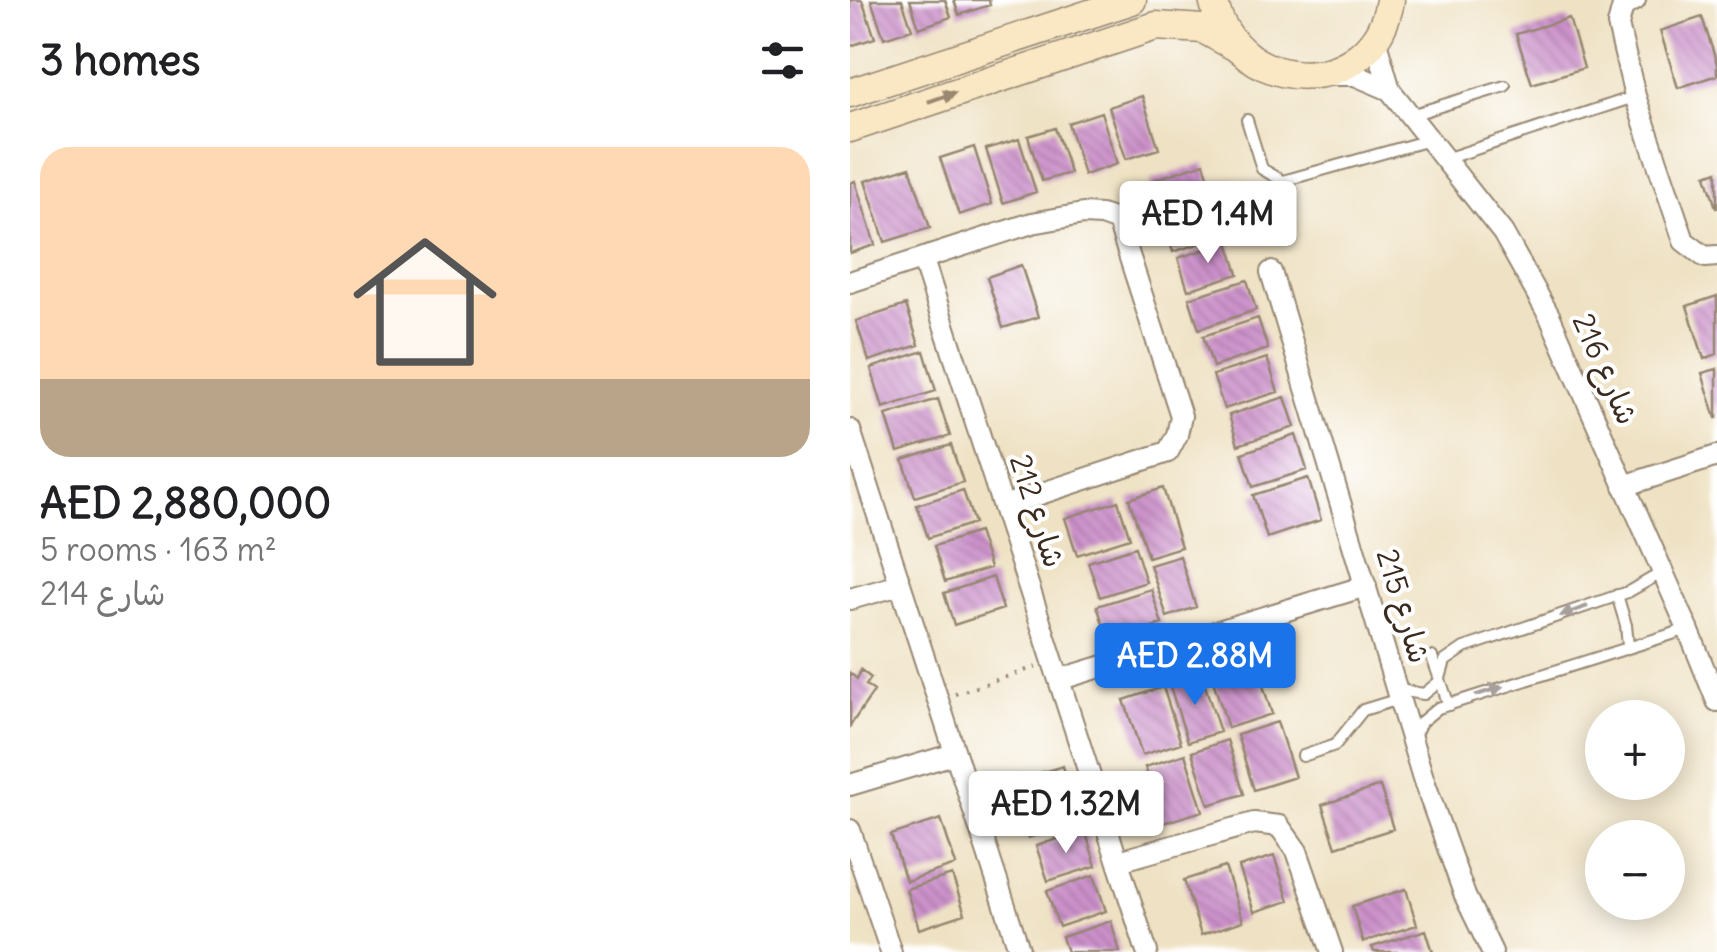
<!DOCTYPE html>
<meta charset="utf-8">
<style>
body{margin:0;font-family:Delius,"Playpen Sans Arabic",sans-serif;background:#f2f2f2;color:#202124;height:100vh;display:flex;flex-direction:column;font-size:38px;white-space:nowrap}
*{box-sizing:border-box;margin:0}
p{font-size:32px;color:#757577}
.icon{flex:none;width:55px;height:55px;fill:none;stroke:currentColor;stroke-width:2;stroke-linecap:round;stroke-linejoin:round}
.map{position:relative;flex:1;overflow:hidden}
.side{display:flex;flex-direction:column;background:#fff;width:850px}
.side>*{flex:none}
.fabs{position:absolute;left:735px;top:700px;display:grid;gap:20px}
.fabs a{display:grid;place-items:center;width:100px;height:100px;border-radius:50%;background:#fff;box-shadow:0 5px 25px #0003;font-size:50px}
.price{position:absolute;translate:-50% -85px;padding:0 22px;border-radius:10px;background:#fff;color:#222;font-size:32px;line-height:65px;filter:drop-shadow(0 2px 5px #0008)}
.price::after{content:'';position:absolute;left:50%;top:60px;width:30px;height:22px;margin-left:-15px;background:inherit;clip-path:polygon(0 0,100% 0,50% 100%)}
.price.active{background:#1a73e8;color:#fff}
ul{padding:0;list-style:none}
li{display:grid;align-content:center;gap:20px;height:530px;padding:0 40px}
li span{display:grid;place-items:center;height:310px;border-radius:30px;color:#555}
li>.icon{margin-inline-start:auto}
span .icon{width:180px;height:180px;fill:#fffc;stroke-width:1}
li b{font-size:42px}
h2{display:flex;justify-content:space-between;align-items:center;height:120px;padding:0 40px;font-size:42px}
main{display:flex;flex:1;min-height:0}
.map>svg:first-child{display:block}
</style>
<main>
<section class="side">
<h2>3 homes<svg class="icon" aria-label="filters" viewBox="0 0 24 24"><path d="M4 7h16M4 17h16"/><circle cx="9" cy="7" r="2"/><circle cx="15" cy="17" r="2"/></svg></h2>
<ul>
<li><span style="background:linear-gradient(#ffd9b3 75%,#b9a48a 0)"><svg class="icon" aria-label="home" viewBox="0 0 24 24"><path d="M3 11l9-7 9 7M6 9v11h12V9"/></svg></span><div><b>AED 2,880,000</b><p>5 rooms · 163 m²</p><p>شارع 214</p></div></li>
</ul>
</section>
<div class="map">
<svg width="867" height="952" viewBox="0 0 867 952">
<defs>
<pattern id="building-back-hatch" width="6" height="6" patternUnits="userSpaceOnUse" patternTransform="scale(2.5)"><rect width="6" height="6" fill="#cc91cb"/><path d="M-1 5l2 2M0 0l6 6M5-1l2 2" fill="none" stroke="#a777a4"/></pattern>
</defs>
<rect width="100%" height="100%" fill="#fff"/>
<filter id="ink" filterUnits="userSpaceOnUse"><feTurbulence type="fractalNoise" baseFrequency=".01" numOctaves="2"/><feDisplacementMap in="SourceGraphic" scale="20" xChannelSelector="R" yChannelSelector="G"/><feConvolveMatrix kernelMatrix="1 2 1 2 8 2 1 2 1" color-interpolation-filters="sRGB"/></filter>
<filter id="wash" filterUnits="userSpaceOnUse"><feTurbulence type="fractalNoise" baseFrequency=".0048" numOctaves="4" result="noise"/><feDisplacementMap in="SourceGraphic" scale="40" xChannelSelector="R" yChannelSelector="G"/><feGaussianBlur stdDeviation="2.25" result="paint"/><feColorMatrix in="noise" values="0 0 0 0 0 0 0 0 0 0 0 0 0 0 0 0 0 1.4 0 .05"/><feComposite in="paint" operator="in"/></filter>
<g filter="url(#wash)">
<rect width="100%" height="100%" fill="#efe2c4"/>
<g id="blocks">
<path fill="url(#building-back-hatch)" d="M0,0H12L25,38L0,46Z
M21,0H52L62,29L34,38Z
M60,0H95L101,17L69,28Z
M104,0H139L140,5L109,15Z
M852,17L867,64V75L828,88L810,31Z
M719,18L734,68L682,84L666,34Z
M292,96L309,149L276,159L259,107Z
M251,112L267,164L234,175L218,123Z
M205,128L220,173L192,181L178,136Z
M169,139L186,192L153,203L136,149Z
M124,147L142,204L109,215L90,158Z
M354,163L364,196L311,214L300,181Z
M60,167L80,228L35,242L15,181Z
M867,171V208H866L856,175Z
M5,181L25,245L0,253V183Z
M366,203L376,235L323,252L313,220Z
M378,242L388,274L338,290L328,258Z
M171,265L188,317L153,328L137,277Z
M397,280L406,310L349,329L339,298Z
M867,296V354L854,359L837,306Z
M56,305L69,345L19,361L6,321Z
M408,318L418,349L363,367L353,336Z
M74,351L86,391L33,408L21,368Z
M417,358L428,392L374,409L363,375Z
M867,369V418H866L852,373Z
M435,397L445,427L388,445L379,415Z
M88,399L100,436L48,452L36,415Z
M446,435L457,470L403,487L392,453Z
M101,445L113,482L65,497L53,460Z
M458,478L471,520L417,538L403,495Z
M313,488L331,547L298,557L279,499Z
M113,490L124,523L78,538L67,505Z
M268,501L280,538L227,555L215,518Z
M128,532L140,568L95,582L84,546Z
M285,547L296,582L250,597L238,562Z
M330,556L346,607L317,617L300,565Z
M143,577L153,609L104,625L94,593Z
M301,589L312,624L259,641L247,606Z
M405,660L422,714L378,728L361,674Z
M11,670L21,678L16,685L24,691L0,726V673L7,679Z
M351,673L370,732L338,742L319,684Z
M313,687L331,743L292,755L274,700Z
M427,722L445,777L404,790L387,735Z
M377,740L394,794L359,805L342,752Z
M335,754L353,811L313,823L295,767Z
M213,766L230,821L178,838L160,782Z
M530,786L543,829L486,847L472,805Z
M91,819L106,865L56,881L41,835Z
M235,830L246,866L198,881L186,846Z
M424,856L439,901L404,912L389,867Z
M375,867L393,921L351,935L334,880Z
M102,875L115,914L69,929L56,889Z
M244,875L256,911L209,927L197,891Z
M556,889L567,925L513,942L502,906Z
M261,921L270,952H217L212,937Z
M576,930L583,952H524L522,947Z"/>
</g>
</g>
<g filter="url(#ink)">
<use href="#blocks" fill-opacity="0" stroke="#958671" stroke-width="2.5"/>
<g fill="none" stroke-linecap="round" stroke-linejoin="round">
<defs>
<path id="lane" d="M561,115L655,86
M397,120L412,169L433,181L579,140
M595,159L784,97
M767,595L776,625L778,646
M582,657L599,705
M548,690L574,694L589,682L595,661L614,648L778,592L813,572
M564,736L571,722L588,708L838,629
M453,756L485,745L513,710L549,699"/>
<path id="street" d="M785,0L773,6L768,25L785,96L834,241L855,257L867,256
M525,38L540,90L653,233L700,317L838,629L867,701
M477,75H505L540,90
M73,260L297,952
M421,272L573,778L615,896L642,952
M0,282L182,223L233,214L251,215L268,221L331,416L327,435L318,452L153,506
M0,430L170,952
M774,486L867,456
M0,599L50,585
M211,679L516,586
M0,785L104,754
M0,830L41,952
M269,861L404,823L429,826L447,851L482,952"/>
<path id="secondary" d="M363,0C386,100 525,99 540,0
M0,93L282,0
M0,128L306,26L353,29L384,46"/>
</defs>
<use href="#lane" stroke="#958671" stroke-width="14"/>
<use href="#street" stroke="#958671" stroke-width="24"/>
<use href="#secondary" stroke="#958671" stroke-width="31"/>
<path stroke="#958671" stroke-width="4" stroke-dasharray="2.5 8" stroke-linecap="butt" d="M105,694L186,667"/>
<use href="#lane" stroke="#fff" stroke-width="10"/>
<use href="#street" stroke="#fff" stroke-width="20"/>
<use href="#secondary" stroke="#fae7c3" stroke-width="28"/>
</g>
<defs><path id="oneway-solid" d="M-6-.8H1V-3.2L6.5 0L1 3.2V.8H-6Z" transform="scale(2.5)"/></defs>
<use fill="#9a8870" href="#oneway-solid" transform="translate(92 97) rotate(-19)"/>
<g fill="#a79f9a">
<use href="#oneway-solid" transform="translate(724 611) rotate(160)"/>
<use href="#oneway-solid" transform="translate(639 691) rotate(-18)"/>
</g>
</g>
<g text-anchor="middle" stroke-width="8" stroke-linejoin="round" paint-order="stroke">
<g font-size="30" fill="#3b2a1e" stroke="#fff">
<text transform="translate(755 369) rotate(66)" y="10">شارع 216</text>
<text transform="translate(187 511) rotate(72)" y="10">شارع 212</text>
<text transform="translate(553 606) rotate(73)" y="10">شارع 215</text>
</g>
</g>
</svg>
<div class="fabs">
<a>+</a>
<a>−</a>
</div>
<b class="price" style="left:358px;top:266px">AED 1.4M</b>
<b class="price active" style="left:345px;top:708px">AED 2.88M</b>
<b class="price" style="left:216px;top:856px">AED 1.32M</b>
</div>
</main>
